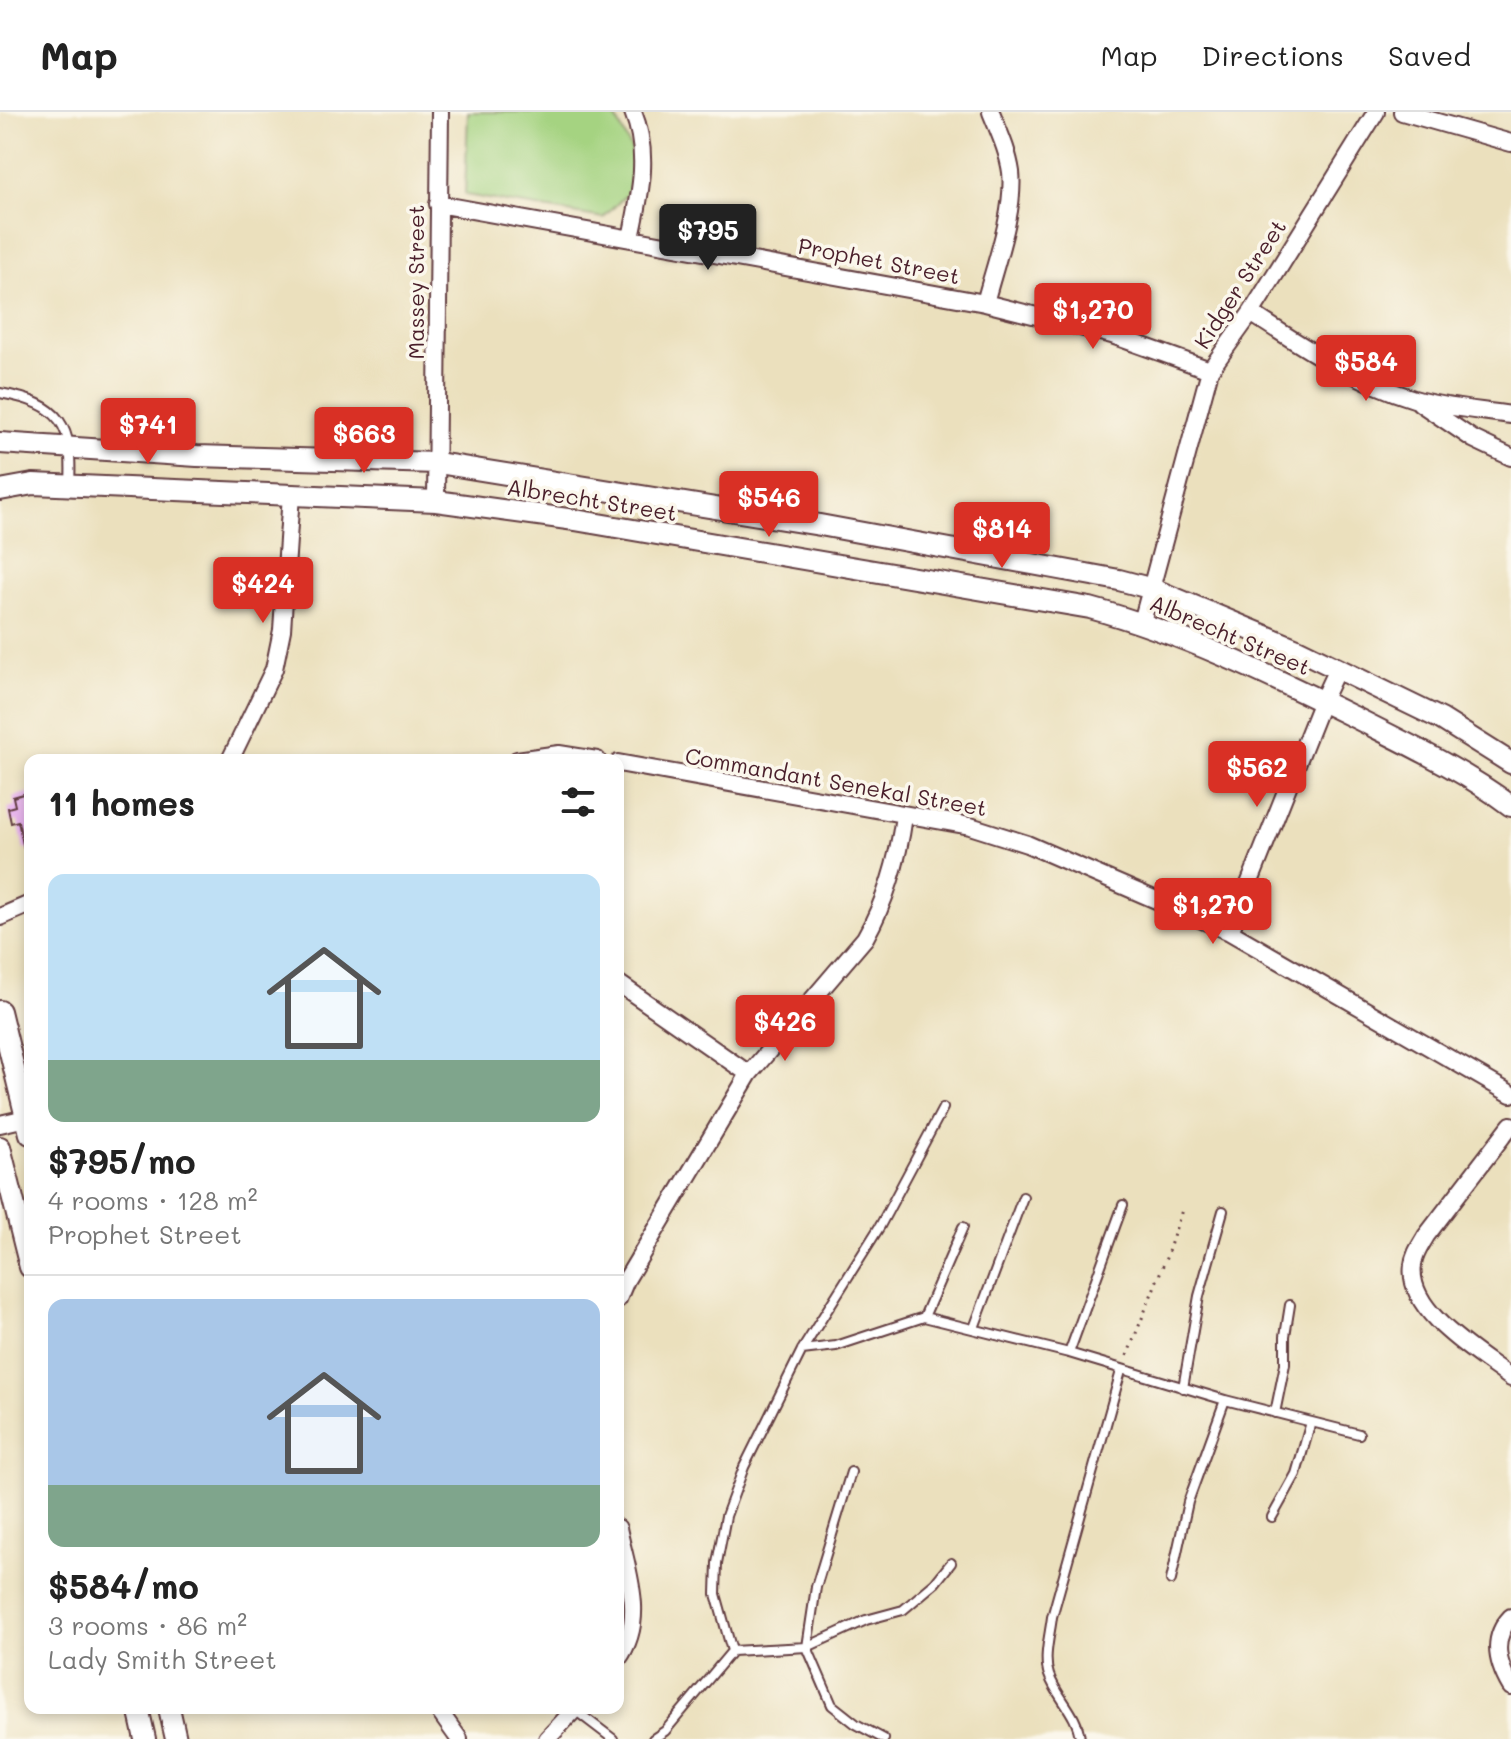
<!DOCTYPE html>
<meta charset="utf-8">
<style>
body{margin:0;font-family:Mali,sans-serif;background:#f2f2f2;color:#222;height:100vh;display:flex;flex-direction:column;font-size:30px;white-space:nowrap}
*{box-sizing:border-box;margin:0}
p{font-size:26px;color:#767676}
.icon{flex:none;width:44px;height:44px;fill:none;stroke:currentColor;stroke-width:2;stroke-linecap:round;stroke-linejoin:round}
.map{position:relative;flex:1;overflow:hidden}
.side{position:absolute;left:24px;top:642px;width:600px;height:960px;display:flex;flex-direction:column;background:#fff;border-radius:16px;box-shadow:0 4px 12px #0003}
.side>*{flex:none}
.price{position:absolute;translate:-50% -68px;padding:0 18px;border-radius:8px;background:#d93025;color:#fff;font-size:26px;line-height:52px;filter:drop-shadow(0 2px 4px #0008)}
.price::after{content:'';position:absolute;left:50%;top:48px;width:24px;height:18px;margin-left:-12px;background:inherit;clip-path:polygon(0 0,100% 0,50% 100%)}
.price.on{background:#222;color:#fff}
ul{padding:0;list-style:none}
li{display:grid;align-content:center;gap:16px;height:424px;padding:0 24px}
li+li{border-top:2px solid #e0e0e0}
li span{display:grid;place-items:center;height:248px;border-radius:16px;color:#555}
li>.icon{margin-inline-start:auto}
span .icon{width:144px;height:144px;fill:#fffc;stroke-width:1}
li b{font-size:34px}
h2{display:flex;justify-content:space-between;align-items:center;height:96px;padding:0 24px;font-size:34px}
header{display:flex;align-items:center;gap:48px;box-sizing:border-box;height:112px;padding:0 40px;background:#fff;border-bottom:2px solid #e0e0e0}
header strong{font-size:38px}
nav{display:flex;gap:44px;margin-inline-start:auto;font-size:28px}
.map>svg:first-child{display:block}
</style>
<header>
<strong>Map</strong>
<nav><a>Map</a><a>Directions</a><a>Saved</a></nav>
</header>
<div class="map">
<svg width="1511" height="1627" viewBox="0 0 1511 1627">
<rect width="100%" height="100%" fill="#fbf7ec"/>
<filter id="ink" filterUnits="userSpaceOnUse"><feTurbulence type="fractalNoise" baseFrequency=".0125" numOctaves="2"/><feDisplacementMap in="SourceGraphic" scale="16" xChannelSelector="R" yChannelSelector="G"/><feConvolveMatrix kernelMatrix="1 2 1 2 8 2 1 2 1" color-interpolation-filters="sRGB"/></filter>
<filter id="wash" filterUnits="userSpaceOnUse"><feTurbulence type="fractalNoise" baseFrequency=".006" numOctaves="4" result="noise"/><feDisplacementMap in="SourceGraphic" scale="32" xChannelSelector="R" yChannelSelector="G"/><feGaussianBlur stdDeviation="1.8" result="paint"/><feColorMatrix in="noise" values="0 0 0 0 0 0 0 0 0 0 0 0 0 0 0 0 0 1.4 0 .05"/><feComposite in="paint" operator="in"/></filter>
<g filter="url(#wash)">
<rect width="100%" height="100%" fill="#ebe0bd"/>
<path fill="#a5d381" stroke="#787956" stroke-width="2" d="M468,0H613L634,42L629,80L603,106L465,83Z"/>
<g id="blocks">
<path fill="#e5aced" d="M30,680V735L24,737L18,709L11,711L8,696L15,694L13,685Z"/>
</g>
</g>
<g filter="url(#ink)">
<use href="#blocks" fill-opacity="0" stroke="#623c41" stroke-width="2"/>
<g fill="none" stroke-linecap="round" stroke-linejoin="round">
<defs>
<path id="service" d="M0,281C62,292 73,313 70,373
M943,996L880,1114L802,1238L744,1355L726,1404L717,1451L716,1482L732,1539L807,1535L866,1508L903,1498L935,1471L951,1451
M924,1205L963,1115
M974,1216L1023,1085
M802,1238L836,1234L924,1205L1069,1241L1225,1288L1359,1322
M1069,1241L1123,1093
M1183,1276L1199,1184L1223,1099
M1275,1301L1285,1252V1224L1290,1193
M851,1360L816,1475L807,1535L832,1593L856,1612L884,1627
M1272,1405L1296,1362L1311,1310
M1171,1468L1188,1390L1225,1288
M575,1598L613,1627
M653,1627L665,1619L732,1539
M1080,1627C1078,1602 1057,1586 1049,1563C1043,1546 1050,1523 1052,1505L1121,1259"/>
<path id="minor" d="M1402,0L1511,31
M438,92L985,191L1112,223L1210,258
M631,126C640,83 650,42 633,0
M985,191C995,152 1015,100 1011,60C1008,39 999,20 991,0
M1251,201C1303,235 1354,269 1414,287C1445,296 1479,298 1511,303
M1420,291L1473,327L1511,345
M436,389L440,0
M1142,510L1210,258L1251,201L1376,0
M230,648L274,557L282,518L291,382
M517,648L559,642L597,648
M618,651L970,714L1027,732L1230,820L1511,982
M0,805L30,792
M1230,820L1322,589L1337,557
M618,871L749,962
M0,1012L26,1006
M1511,1013L1426,1124C1421,1133 1414,1142 1413,1153C1406,1200 1478,1241 1511,1266
M618,1187L626,1168L749,962L865,826C887,787 898,748 904,704
M618,1416C627,1460 647,1507 618,1547
M1511,1505C1490,1527 1498,1553 1511,1575
M437,1596L459,1627
M547,1627L576,1596"/>
<path id="tertiary" d="M0,331L197,344L438,351L820,413L1119,468L1153,477L1297,537L1441,607L1511,651
M0,378L33,372L436,389L575,408L1090,496C1183,521 1270,564 1356,606C1409,633 1463,658 1511,694
M0,899L30,1022
M0,1035L30,1155
M138,1596L145,1627
M169,1596L176,1627"/>
</defs>
<use href="#service" stroke="#623c41" stroke-width="12"/>
<use href="#minor" stroke="#623c41" stroke-width="20"/>
<use href="#tertiary" stroke="#623c41" stroke-width="24"/>
<path stroke="#623c41" stroke-width="3" stroke-dasharray="2 6" stroke-linecap="butt" d="M1127,1244L1166,1146L1183,1095"/>
<use href="#service" stroke="#fff" stroke-width="8"/>
<use href="#minor" stroke="#fff" stroke-width="16"/>
<use href="#tertiary" stroke="#fff" stroke-width="20"/>
</g>
</g>
<g text-anchor="middle" stroke-width="7" stroke-linejoin="round" paint-order="stroke">
<g font-size="22" fill="#4a1f2b" stroke="#fbf7ec">
<text transform="translate(879 149) rotate(11)" y="8">Prophet Street</text>
<text transform="translate(416 170) rotate(-90)" y="8">Massey Street</text>
<text transform="translate(1240 172) rotate(-57)" y="8">Kidger Street</text>
<text transform="translate(592 388) rotate(9)" y="8">Albrecht Street</text>
<text transform="translate(1230 523) rotate(23)" y="8">Albrecht Street</text>
<text transform="translate(836 670) rotate(10)" y="8">Commandant Senekal Street</text>
</g>
</g>
</svg>
<b class="price on" style="left:708px;top:160px">$795</b>
<b class="price" style="left:1093px;top:239px">$1,270</b>
<b class="price" style="left:1366px;top:291px">$584</b>
<b class="price" style="left:148px;top:354px">$741</b>
<b class="price" style="left:364px;top:363px">$663</b>
<b class="price" style="left:769px;top:427px">$546</b>
<b class="price" style="left:1002px;top:458px">$814</b>
<b class="price" style="left:263px;top:513px">$424</b>
<b class="price" style="left:1257px;top:697px">$562</b>
<b class="price" style="left:1213px;top:834px">$1,270</b>
<b class="price" style="left:785px;top:951px">$426</b>
<section class="side">
<h2>11 homes<svg class="icon" aria-label="filters" viewBox="0 0 24 24"><path d="M4 7h16M4 17h16"/><circle cx="9" cy="7" r="2"/><circle cx="15" cy="17" r="2"/></svg></h2>
<ul>
<li><span style="background:linear-gradient(#bfe0f5 75%,#7fa58c 0)"><svg class="icon" aria-label="home" viewBox="0 0 24 24"><path d="M3 11l9-7 9 7M6 9v11h12V9"/></svg></span><div><b>$795/mo</b><p>4 rooms · 128 m²</p><p>Prophet Street</p></div></li>
<li><span style="background:linear-gradient(#a9c7e8 75%,#7fa58c 0)"><svg class="icon" aria-label="home" viewBox="0 0 24 24"><path d="M3 11l9-7 9 7M6 9v11h12V9"/></svg></span><div><b>$584/mo</b><p>3 rooms · 86 m²</p><p>Lady Smith Street</p></div></li>
</ul>
</section>
</div>
